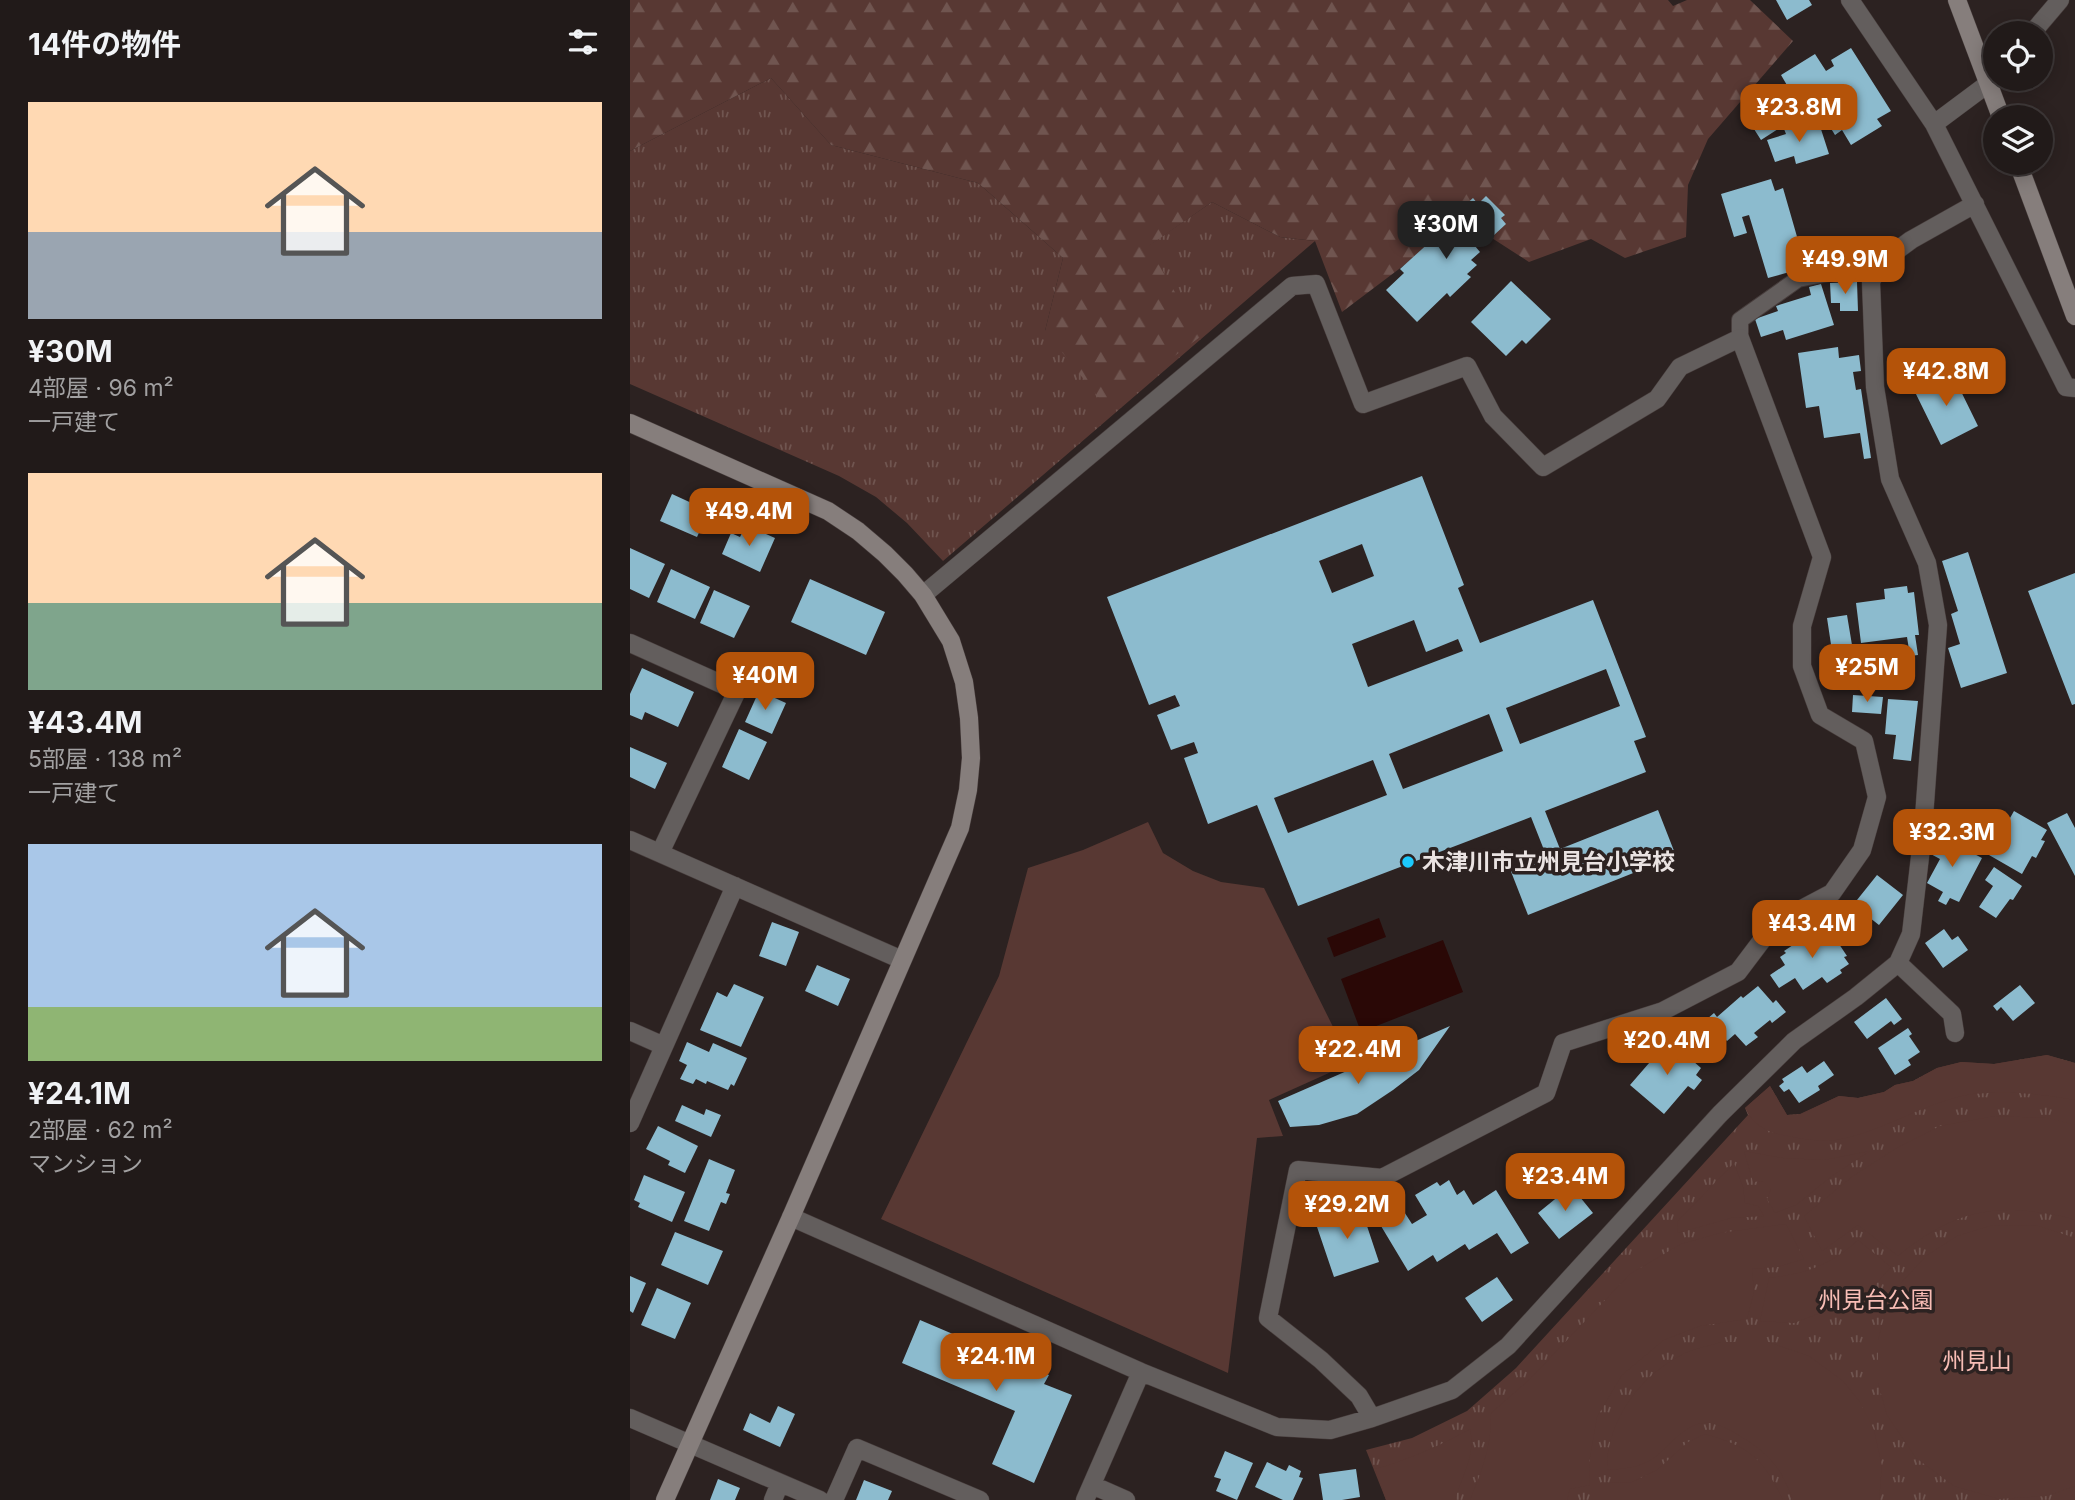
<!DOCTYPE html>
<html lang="ja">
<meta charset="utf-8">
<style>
body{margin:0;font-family:Inter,"Noto Sans JP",sans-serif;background:#292322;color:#f1f3f6;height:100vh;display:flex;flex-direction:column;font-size:26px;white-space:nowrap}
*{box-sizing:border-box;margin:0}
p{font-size:23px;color:#a2a1a2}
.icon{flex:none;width:38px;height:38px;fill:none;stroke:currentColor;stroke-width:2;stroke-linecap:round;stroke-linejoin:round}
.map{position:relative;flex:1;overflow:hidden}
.details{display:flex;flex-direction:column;background:#211a19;width:630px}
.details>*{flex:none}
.controls{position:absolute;left:1353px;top:21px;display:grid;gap:14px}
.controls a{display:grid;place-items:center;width:70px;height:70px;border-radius:50%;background:#211a19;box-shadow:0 4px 18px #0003,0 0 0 2px #3e3838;font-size:35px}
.price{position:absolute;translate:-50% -60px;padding:0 16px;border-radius:14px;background:#b45309;color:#fff;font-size:23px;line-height:46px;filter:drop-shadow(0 2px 4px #0008)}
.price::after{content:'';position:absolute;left:50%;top:42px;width:21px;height:16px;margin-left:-10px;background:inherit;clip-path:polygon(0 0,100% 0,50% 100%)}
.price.on{background:#222;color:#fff}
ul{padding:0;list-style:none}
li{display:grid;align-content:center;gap:14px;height:371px;padding:0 28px}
li span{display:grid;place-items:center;height:217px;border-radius:0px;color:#555}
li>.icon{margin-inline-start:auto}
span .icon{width:126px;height:126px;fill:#fffc;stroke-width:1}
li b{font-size:30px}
h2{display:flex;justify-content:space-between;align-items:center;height:84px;padding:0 28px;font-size:30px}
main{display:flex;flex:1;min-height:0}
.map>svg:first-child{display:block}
</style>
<main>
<section class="details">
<h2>14件の物件<svg class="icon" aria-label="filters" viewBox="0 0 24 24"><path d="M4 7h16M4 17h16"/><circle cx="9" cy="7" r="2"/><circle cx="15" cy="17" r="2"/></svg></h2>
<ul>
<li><span style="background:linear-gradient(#ffd9b3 60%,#9aa5b1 0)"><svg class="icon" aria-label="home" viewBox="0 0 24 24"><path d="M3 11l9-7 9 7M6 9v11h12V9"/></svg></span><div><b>¥30M</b><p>4部屋 · 96 m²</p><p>一戸建て</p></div></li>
<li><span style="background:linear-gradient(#ffd9b3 60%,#7fa58c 0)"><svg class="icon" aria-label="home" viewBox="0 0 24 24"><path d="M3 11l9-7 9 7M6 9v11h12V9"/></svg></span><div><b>¥43.4M</b><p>5部屋 · 138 m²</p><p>一戸建て</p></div></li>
<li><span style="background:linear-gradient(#a9c7e8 75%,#8fb573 0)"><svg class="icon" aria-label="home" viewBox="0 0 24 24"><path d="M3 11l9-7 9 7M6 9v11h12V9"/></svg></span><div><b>¥24.1M</b><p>2部屋 · 62 m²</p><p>マンション</p></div></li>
</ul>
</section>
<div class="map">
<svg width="1445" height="1500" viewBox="0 0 1445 1500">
<defs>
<pattern id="grass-tufts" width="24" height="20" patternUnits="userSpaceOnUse" patternTransform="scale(1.75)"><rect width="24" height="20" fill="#583833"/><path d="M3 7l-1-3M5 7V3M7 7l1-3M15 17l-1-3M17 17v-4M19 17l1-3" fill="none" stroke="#705550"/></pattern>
<pattern id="forest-firs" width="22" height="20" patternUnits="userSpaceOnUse" patternTransform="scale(1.75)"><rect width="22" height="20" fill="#583833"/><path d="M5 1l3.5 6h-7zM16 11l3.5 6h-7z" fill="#705550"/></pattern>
</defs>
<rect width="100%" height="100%" fill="#2c2221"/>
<path fill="url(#grass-tufts)" d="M141,78L201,145L348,183L433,258L415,331L518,246L582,202L650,237L685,241L313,561L277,523L246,497L209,476L0,384V151Z
M1417,1055L1445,1063V1500H756L736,1450L782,1438L837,1411L886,1368L1118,1115L1115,1108L1140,1086L1157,1115L1170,1114L1209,1096L1228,1098L1254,1092L1265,1085L1283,1081L1307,1068L1332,1062L1364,1064Z"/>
<path fill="url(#forest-firs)" d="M0,0H1038L1043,6L1057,0H1120L1163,41L1078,139L1058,185L1056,237L995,258L961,239L899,262L834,220L712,312L685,241L650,237L582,202L519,246L570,337L476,407L415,331L433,258L348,183L201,145L141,78L0,151Z"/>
<path fill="#583833" d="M518,822L533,853L563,871L591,882L634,888L721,1063L639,1100L653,1136L627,1138L598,1373L251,1219L369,976L398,868L453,850Z
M1417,1055L1445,1063V1100C1412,1094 1377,1090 1343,1094C1295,1101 1254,1132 1206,1140C1192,1142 1172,1139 1158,1136C1139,1133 1124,1127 1115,1108L1140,1086L1157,1115L1171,1114L1209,1096L1228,1098L1254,1092L1265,1085L1283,1081L1307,1068L1331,1062L1364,1064Z
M1365,1116L1417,1118L1445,1125V1220C1435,1216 1424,1215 1413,1213C1352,1203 1315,1218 1268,1256L1228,1225L1192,1251L1174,1216L1223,1176L1265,1149L1310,1126Z
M1114,1151L1153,1158L1194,1160L1240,1151L1202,1176L1166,1205L1145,1213L1137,1199L1141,1189L1133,1181L1123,1182Z
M1104,1163L1113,1187L1115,1203L1128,1206L1134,1216L1101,1218L1048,1233L1047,1222Z
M1156,1224L1174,1259L1147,1267L1122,1269L1124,1292L1117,1319L1070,1326L1034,1340L992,1375L967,1417L959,1463L960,1485L940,1489L937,1500H840C851,1473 863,1444 860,1414L900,1379L1000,1274L1051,1244L1090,1233Z
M1363,1225L1409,1226L1445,1238V1486L1417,1496L1369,1499L1324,1486L1286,1458L1257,1415L1248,1383V1340L1256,1311L1271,1283L1296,1256L1327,1236Z
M1228,1240L1261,1267L1242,1288L1216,1303L1164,1323L1130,1321L1139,1278C1175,1274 1201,1265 1228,1240Z
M1091,1342H1138L1179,1356L1213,1381L1230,1402L1244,1430L1252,1466L1249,1500H1163C1150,1464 1137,1452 1105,1433C1092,1426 1080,1419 1065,1425C1046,1433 1035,1452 1019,1461C1007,1468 990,1469 977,1470C976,1421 1011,1374 1055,1353C1066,1348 1079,1346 1091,1342Z
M840,1429C846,1455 832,1476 825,1500H756L745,1469C779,1460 809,1446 840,1429Z
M1075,1434C1120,1447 1133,1458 1153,1500H977V1483L1002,1482L1027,1470L1058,1442Z"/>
<path fill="#2a0806" d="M749,918L756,937L704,957L697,938Z
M813,940L833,992L731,1032L711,979Z"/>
<path fill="#8cbbce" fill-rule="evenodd" d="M1146,0H1179L1182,5L1157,20Z
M1221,48L1261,111L1247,119L1252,126L1221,145L1212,130L1205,135L1192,114L1224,94L1219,86L1201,96L1195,87L1168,104L1151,75L1185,54L1196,71L1204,66L1201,60Z
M1147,87L1167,117L1131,140L1115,115L1130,105L1127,101Z
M1178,121L1180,126L1189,123L1199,154L1166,164L1164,156L1145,162L1137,140L1156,134L1154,129Z
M1141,179L1145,191L1153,188L1172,254L1191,249L1195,262L1138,278L1119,215L1112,217L1117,233L1104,237L1091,194Z
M856,196L875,215L871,218L876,224L863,236L859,232L845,246L850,252L841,260L847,265L837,274L841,277L820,297L817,293L787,322L756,290L774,273L770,269L813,230L828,245L834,239L821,226L837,212L833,207L843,198L848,204Z
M881,281L921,319L896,344L892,340L876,356L841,322Z
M1227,282L1228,311H1210V303H1201L1200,283Z
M1191,284L1204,325L1156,340L1153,330L1131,337L1125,319L1148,311L1146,306L1181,295L1179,287Z
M1208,347L1209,358L1229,355L1231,371L1223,372L1226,390L1231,389L1241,458L1234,459L1230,433L1194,438L1189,406L1176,408L1168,353Z
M1321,371L1348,426L1311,445L1284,390Z
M792,476L834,585L828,588L850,643L963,600L1016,737L1004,741L1016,772L915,811L930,849L1028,810L1046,856L898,915L880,869L916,855L901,817L668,906L627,805L578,824L554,758L568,753L564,742L541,750L527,715L550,706L545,695L519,705L477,597ZM732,544L744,576L702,593L689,561ZM784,620L796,652L828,639L833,651L738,687L722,644ZM976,669L990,706L890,744L876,708ZM859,714L873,751L773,789L759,754ZM743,760L757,795L658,833L644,798Z
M42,494L79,511L67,537L30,521Z
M116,525L145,538L130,572L92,554L101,533L110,537Z
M0,548L35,564L19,598L0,589Z
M1338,552L1377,673L1331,688L1318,648L1330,644L1321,614L1328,611L1312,561Z
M41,569L80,587L65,619L27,602Z
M1445,573V704L1442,705L1398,591Z
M180,579L255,612L236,655L161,622Z
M1277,586L1278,593L1284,592L1289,635H1285L1288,655L1280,656L1277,637L1231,643L1226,603L1255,599L1254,589Z
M84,590L120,606L104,638L70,623Z
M1217,615L1224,657L1228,656L1229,667L1225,668L1228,687L1212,690L1206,650L1202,651L1197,618Z
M12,668L64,692L48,727L15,712L12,720L0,715V694Z
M129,691L156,703L142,734L115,722Z
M1223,695L1253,697L1251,714L1222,712Z
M1258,699L1288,701L1281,761L1263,759L1266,735L1255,734Z
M109,729L137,742L119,780L92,767Z
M0,747L37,763L25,789L0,777Z
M1384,811L1417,830L1411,840L1415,841L1406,858L1402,856L1392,874L1359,855Z
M1437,813L1445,828V876L1417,823Z
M1306,834L1352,858L1329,902L1320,898L1316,905L1308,901L1313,892L1297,883L1310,859L1297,852Z
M1364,867L1392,886L1383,900L1380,899L1366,918L1349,907L1363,886L1355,880Z
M1247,875L1273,895L1249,925L1240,918L1233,929L1215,915Z
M142,922L169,932L156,966L129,956Z
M1197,926L1217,956L1214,957L1219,964L1210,970L1212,973L1197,983L1192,977L1173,990L1165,978L1149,988L1140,975L1155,965L1150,957L1156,953L1154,951L1181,933L1183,936Z
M1314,929L1322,940L1328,936L1338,950L1313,968L1295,943Z
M187,965L220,979L208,1006L175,991Z
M104,984L134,997L111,1047L70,1030L87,992L97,997Z
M1390,985L1405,1003L1383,1021L1371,1007L1367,1011L1363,1006Z
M1128,986L1143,1003L1146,1000L1156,1012L1142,1023L1140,1020L1124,1033L1128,1037L1116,1046L1105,1034L1097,1041L1093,1037L1069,1056L1054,1039L1084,1013L1087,1017L1111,996L1113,998Z
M1256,998L1272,1019L1264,1025L1261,1021L1237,1039L1224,1022Z
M820,1026L789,1070L763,1090L727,1114L689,1125L660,1127L648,1101Z
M1278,1028L1282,1034L1279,1036L1290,1052L1278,1060L1281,1065L1265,1075L1248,1048Z
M1039,1040L1071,1068L1066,1075L1072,1080L1064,1090L1058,1086L1034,1114L1000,1085Z
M57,1042L79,1052L83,1043L117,1058L104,1086L101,1084L98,1090L77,1081L76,1084L66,1079L63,1084L50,1079L57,1065L49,1061Z
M1194,1061L1204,1075L1188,1086L1190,1090L1169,1103L1159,1089L1154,1092L1149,1086L1154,1082L1152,1079L1172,1066L1177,1073Z
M52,1105L74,1115L76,1109L91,1115L81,1137L45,1121Z
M28,1126L68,1146L55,1173L38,1165L40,1161L16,1149Z
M79,1159L105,1170L96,1193L100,1194L96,1204L91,1202L79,1231L54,1221Z
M14,1175L55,1192L42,1222L8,1207L10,1203L4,1200Z
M819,1180L827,1195L834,1190L843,1205L866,1190L899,1243L881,1254L867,1233L839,1250L835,1244L807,1262L803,1255L778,1271L748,1221L771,1207L782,1224L797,1215L785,1195L807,1182L810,1186Z
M941,1186L963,1213L929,1239L908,1213Z
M730,1205L749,1262L704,1277L685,1221Z
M45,1232L93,1251L78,1285L31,1265Z
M0,1276L16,1283L3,1313L0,1311Z
M867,1277L883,1300L852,1322L835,1298Z
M27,1288L61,1303L45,1339L11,1325Z
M290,1320L419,1375L414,1384L442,1395L404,1483L362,1464L385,1411L272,1363Z
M148,1406L165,1414L150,1447L113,1430L120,1413L140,1423Z
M595,1451L623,1463L607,1500L586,1491L591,1479L584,1477Z
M637,1462L656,1471L659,1465L671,1471L669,1477L673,1478L663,1500H653L625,1487Z
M726,1469L730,1497L712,1500H693L689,1474Z
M88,1479L110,1488L105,1500H80Z
M234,1480L262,1491L258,1500H226Z"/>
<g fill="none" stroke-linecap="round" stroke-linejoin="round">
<defs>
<path id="lane" d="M1110,338V320L1168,279L1250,263"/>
<path id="street" d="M1220,0L1304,124L1436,387L1445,388
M1402,33L1430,0
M1304,124L1359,83L1365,76
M293,595L662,286L686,284L733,404L837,366L863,416L913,467L1027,399L1050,367L1110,338L1192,557L1172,626V666L1190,715L1234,741L1247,797L1232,850L1202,893L1145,923L1108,972L1033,1011L933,1043L916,1093L752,1178L668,1170L638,1318L691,1360L729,1396L742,1418
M0,643L107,691L30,853
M0,840L272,960
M1268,963L1322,1014L1325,1033
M0,1031L34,1046
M0,1123L105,886
M161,1217L511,1372L647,1427L700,1430L742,1418L822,1390L878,1346L1090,1114L1164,1041L1226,997L1268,963L1281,934L1293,831L1308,625L1297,563L1260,479L1245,387L1241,282L1250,263L1281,240L1345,204
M0,1418L190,1500
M462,1485L496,1500
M143,1500L150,1483
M204,1500L227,1448L350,1500
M455,1500L511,1372"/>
<path id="secondary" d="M1327,0L1371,117
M1388,163L1445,316
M0,423L198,511L228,531L255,554L275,574L293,595L321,641L334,682L339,718L341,758L338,790L330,828L161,1217L35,1500"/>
</defs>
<use href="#lane" stroke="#473d3c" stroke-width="18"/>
<use href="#street" stroke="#473d3c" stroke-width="19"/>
<use href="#secondary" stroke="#473d3c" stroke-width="19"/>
<use href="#lane" stroke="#635e5d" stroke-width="16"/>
<use href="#street" stroke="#635e5d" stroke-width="18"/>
<use href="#secondary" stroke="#867e7c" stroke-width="18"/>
</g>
<circle fill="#1cc9fc" stroke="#2c2221" stroke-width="2.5" cx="778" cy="862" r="7"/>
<g text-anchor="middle" stroke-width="7" stroke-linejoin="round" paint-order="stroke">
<g font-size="23" font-weight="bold" fill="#eae3e2" stroke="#2c2221" text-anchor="start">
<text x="792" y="870">木津川市立州見台小学校</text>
</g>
<g font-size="23" fill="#f8bdb5" stroke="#2c2221">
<text x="1246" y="1308">州見台公園</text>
<text x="1347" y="1369">州見山</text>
</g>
</g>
</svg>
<div class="controls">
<a><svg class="icon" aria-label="locate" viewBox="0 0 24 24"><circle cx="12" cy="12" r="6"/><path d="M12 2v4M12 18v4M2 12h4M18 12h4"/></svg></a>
<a><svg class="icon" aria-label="layers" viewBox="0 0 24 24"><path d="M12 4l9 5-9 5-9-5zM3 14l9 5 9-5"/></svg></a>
</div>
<b class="price" style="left:1169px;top:144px">¥23.8M</b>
<b class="price on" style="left:816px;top:261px">¥30M</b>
<b class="price" style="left:1215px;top:296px">¥49.9M</b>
<b class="price" style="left:1316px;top:408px">¥42.8M</b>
<b class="price" style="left:119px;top:548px">¥49.4M</b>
<b class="price" style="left:1237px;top:704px">¥25M</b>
<b class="price" style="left:135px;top:712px">¥40M</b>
<b class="price" style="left:1322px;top:869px">¥32.3M</b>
<b class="price" style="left:1182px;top:960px">¥43.4M</b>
<b class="price" style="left:1037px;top:1077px">¥20.4M</b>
<b class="price" style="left:728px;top:1086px">¥22.4M</b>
<b class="price" style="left:935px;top:1213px">¥23.4M</b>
<b class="price" style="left:717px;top:1241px">¥29.2M</b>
<b class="price" style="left:366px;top:1393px">¥24.1M</b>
</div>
</main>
